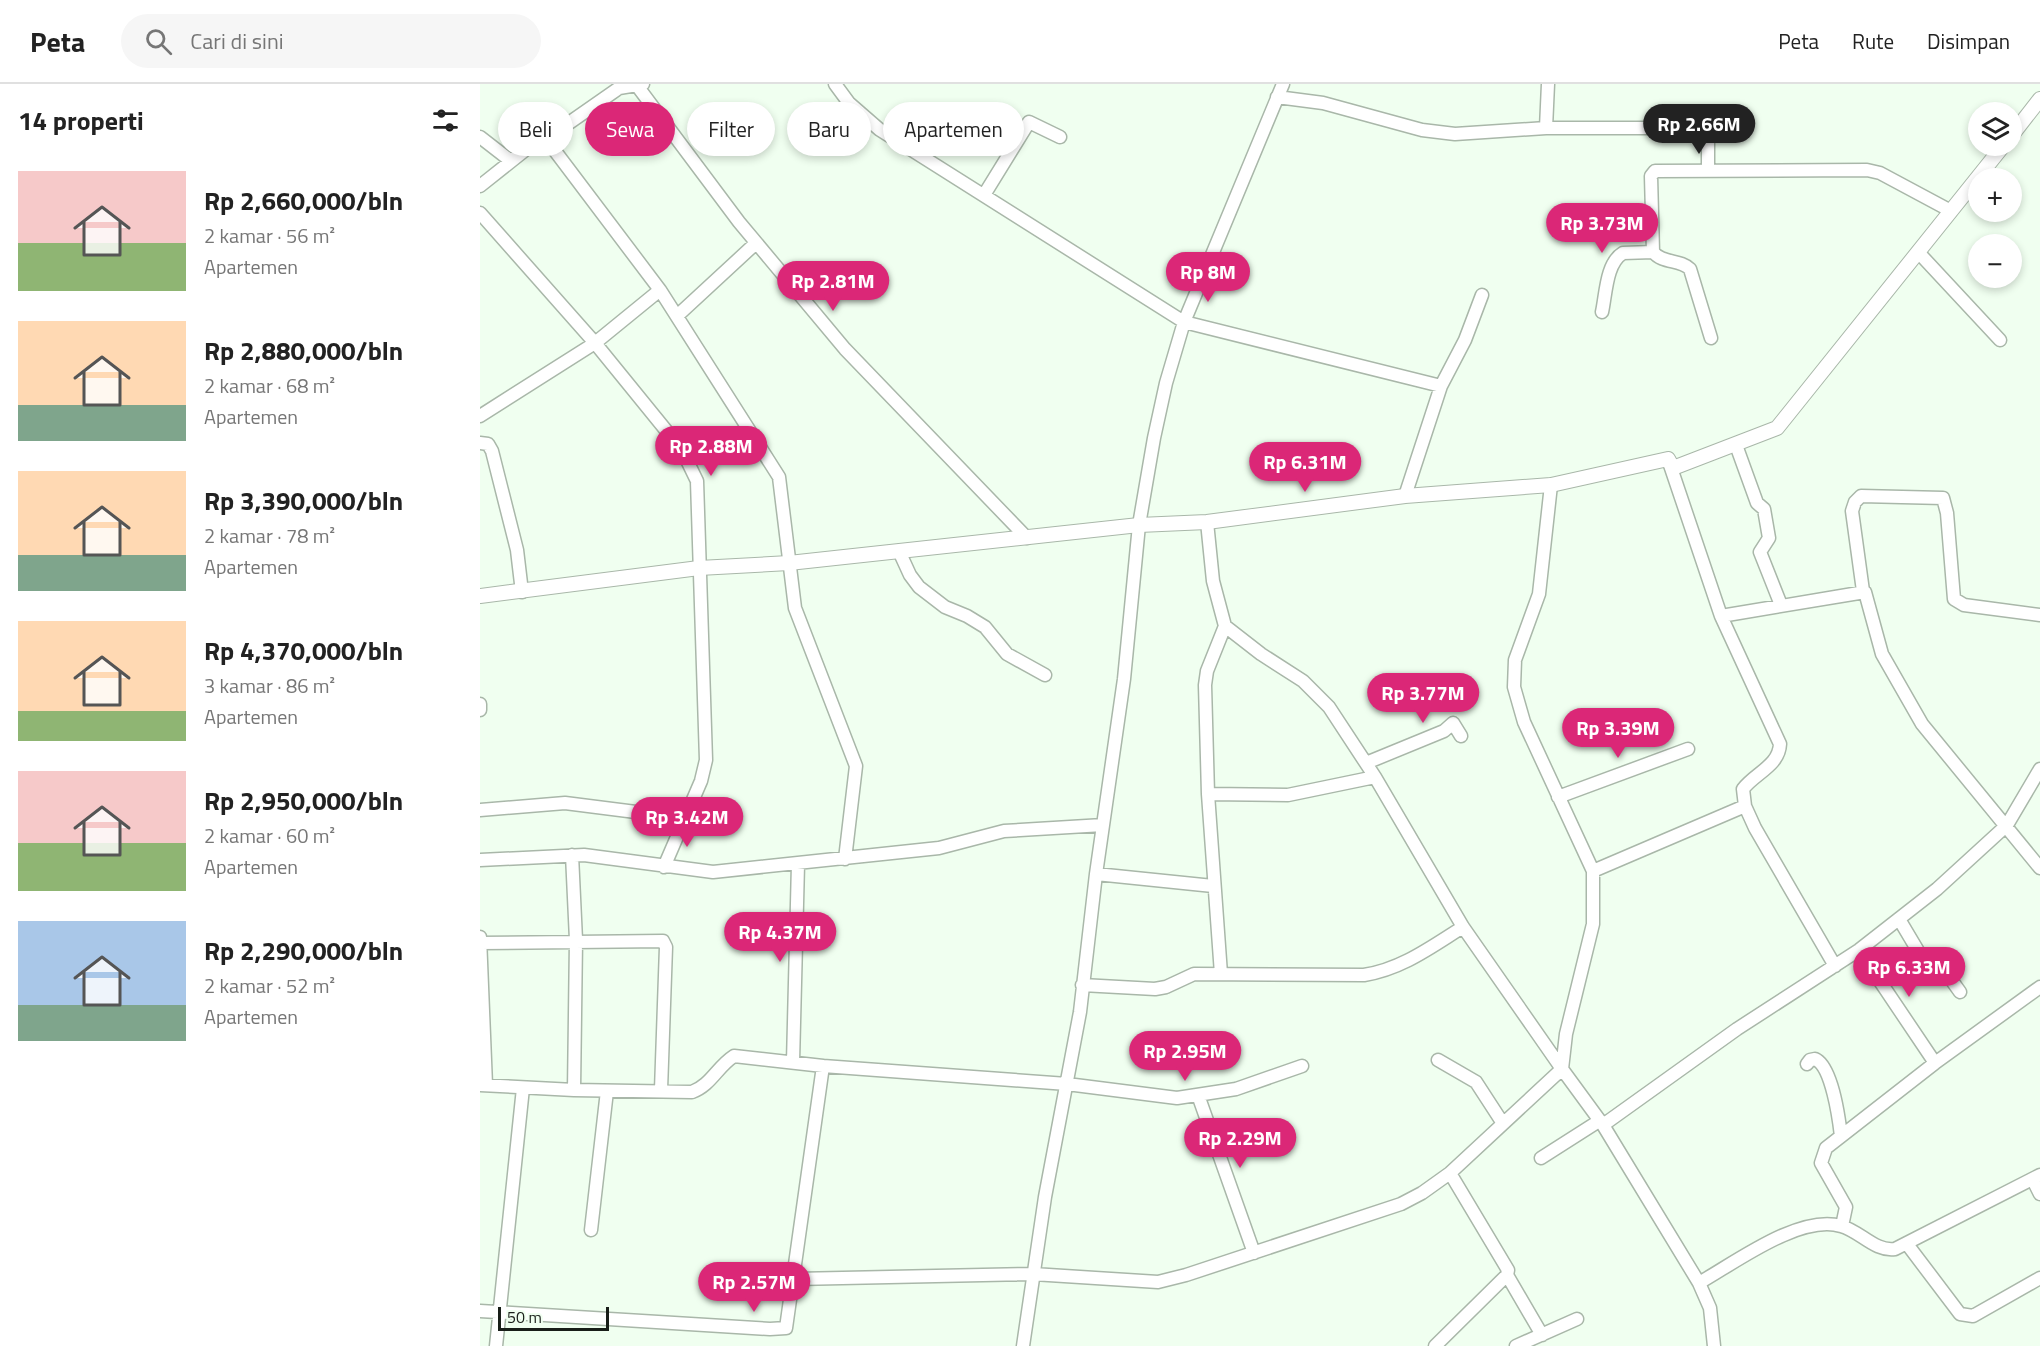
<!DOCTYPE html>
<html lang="id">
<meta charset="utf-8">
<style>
body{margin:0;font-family:"Titillium Web",sans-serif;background:#f6f6f6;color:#222;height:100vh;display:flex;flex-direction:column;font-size:22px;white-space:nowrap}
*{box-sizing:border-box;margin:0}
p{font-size:20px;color:#767676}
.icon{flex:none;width:33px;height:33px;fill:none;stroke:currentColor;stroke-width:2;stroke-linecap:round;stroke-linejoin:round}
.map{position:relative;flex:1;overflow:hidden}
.side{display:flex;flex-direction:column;background:#fff;width:480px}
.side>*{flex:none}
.hud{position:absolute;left:18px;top:18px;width:570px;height:54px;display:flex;gap:12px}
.tools{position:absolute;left:1488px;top:18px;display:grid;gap:12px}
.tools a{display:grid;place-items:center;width:54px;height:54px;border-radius:50%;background:#fff;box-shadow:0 3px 9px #0003;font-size:30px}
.scale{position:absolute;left:18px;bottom:15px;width:111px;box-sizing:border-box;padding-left:6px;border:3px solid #191e19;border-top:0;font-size:16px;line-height:21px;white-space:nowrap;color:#191e19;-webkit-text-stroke:4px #f0fff0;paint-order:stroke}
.price{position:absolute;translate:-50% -51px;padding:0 14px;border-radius:21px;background:#db2777;color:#fff;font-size:20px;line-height:39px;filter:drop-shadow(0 2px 3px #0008)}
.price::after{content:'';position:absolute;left:50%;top:36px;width:18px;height:14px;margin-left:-9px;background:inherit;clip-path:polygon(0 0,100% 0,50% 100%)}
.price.current{background:#222;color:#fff}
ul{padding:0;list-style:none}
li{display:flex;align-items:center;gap:18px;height:150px;padding:0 18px}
li span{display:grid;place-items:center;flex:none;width:168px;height:120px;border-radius:0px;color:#555}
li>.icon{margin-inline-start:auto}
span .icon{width:72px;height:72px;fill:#fffc;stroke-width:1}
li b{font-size:26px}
h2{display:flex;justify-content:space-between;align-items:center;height:72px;padding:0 18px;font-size:26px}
.chip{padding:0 21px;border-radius:27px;background:#fff;box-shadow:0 3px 9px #0003;font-size:21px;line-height:54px}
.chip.current{background:#db2777;color:#fff}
header{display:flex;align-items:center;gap:36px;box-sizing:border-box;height:84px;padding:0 30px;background:#fff;border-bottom:2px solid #e0e0e0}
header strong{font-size:28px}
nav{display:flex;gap:33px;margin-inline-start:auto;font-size:21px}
.search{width:420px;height:54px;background:#f6f6f6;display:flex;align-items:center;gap:15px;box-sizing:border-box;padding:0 21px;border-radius:33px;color:#767676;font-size:22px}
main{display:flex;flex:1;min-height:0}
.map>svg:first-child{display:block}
</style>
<header>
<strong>Peta</strong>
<div class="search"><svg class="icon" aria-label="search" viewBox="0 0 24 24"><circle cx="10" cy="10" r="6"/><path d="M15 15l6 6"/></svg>Cari di sini</div>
<nav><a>Peta</a><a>Rute</a><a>Disimpan</a></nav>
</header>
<main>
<section class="side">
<h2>14 properti<svg class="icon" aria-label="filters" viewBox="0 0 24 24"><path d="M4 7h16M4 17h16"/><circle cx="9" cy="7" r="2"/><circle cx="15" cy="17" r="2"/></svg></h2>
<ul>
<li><span style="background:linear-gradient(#f6c9c9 60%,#8fb573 0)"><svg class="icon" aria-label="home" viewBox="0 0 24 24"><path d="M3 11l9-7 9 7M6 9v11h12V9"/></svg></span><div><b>Rp 2,660,000/bln</b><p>2 kamar · 56 m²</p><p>Apartemen</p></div></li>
<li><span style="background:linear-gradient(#ffd9b3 70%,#7fa58c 0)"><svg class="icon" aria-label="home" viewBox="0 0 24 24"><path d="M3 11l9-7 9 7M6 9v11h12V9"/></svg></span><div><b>Rp 2,880,000/bln</b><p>2 kamar · 68 m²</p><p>Apartemen</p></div></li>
<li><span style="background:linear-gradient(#ffd9b3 70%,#7fa58c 0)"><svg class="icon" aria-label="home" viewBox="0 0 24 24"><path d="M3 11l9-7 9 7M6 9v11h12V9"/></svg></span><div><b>Rp 3,390,000/bln</b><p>2 kamar · 78 m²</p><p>Apartemen</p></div></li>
<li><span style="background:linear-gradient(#ffd9b3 75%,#8fb573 0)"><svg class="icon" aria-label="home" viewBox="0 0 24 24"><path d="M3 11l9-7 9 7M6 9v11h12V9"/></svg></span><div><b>Rp 4,370,000/bln</b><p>3 kamar · 86 m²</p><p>Apartemen</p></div></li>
<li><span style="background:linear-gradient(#f6c9c9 60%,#8fb573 0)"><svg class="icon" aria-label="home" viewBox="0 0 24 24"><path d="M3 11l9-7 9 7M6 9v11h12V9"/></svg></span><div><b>Rp 2,950,000/bln</b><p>2 kamar · 60 m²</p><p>Apartemen</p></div></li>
<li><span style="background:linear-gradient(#a9c7e8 70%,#7fa58c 0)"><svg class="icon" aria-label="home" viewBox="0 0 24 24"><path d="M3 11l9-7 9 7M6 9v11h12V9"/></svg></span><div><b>Rp 2,290,000/bln</b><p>2 kamar · 52 m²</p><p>Apartemen</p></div></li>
</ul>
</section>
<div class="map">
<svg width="1560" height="1262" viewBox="0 0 1560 1262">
<rect width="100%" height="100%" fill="#f0fff0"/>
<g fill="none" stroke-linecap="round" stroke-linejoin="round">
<defs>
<path id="minor" d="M355,0L369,19L400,46L704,238L961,302
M158,3L259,138L365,265L547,454
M797,13L843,19L942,46L975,50L1066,44H1224L1228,47V86
M1066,44L1068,0
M0,53L31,77
M66,55L180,206L299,393L315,524L376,682L365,775
M0,102L49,63L66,55L139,4L163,0
M504,111L549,38L580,53
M0,129L115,259L202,366L217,397L226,676L221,697L184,783
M1438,168L1520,256
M1122,228C1126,210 1126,179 1143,169L1173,168
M197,232L276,159
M1231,254L1210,185C1200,175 1183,180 1173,168L1171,92L1175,87L1387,86L1400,89L1471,127
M0,332L115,259L180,206
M0,359L8,360L12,367L37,466L42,508
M1256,361L1277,419L1284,425L1289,454L1280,468L1301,521
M1188,375L1241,532L1300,660C1299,682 1275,689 1263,705L1265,722L1275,744L1355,882
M1071,401L1059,510L1035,576L1034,603L1044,638L1113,787V840L1086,950L1082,985L1123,1041L1219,1199L1230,1224L1234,1262
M925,412L961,302L985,256L1002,211
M419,467L430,491L439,503L465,523L487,532L505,543L527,570L565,591
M1383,507L1372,427L1375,418L1381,412L1463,414L1467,429L1474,515L1484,521L1560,531
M1241,532L1385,508L1402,570L1442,640L1560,784
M0,620V626
M886,679L964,647L973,639L981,652
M728,710L808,711L895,693
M1078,713L1208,665
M0,726L85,719L203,734
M92,771L96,856L94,1006
M0,776L104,771L233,788L459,764L524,747L623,741
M1113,787L1265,722
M616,790L733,802
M1419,835L1444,877L1470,894L1480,908
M0,853L6,1001
M0,859L183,857L186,863L181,1006
M1379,866L1455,979
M741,890L728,710L725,601L727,587L745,542
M602,901L675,905L686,903L714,890L884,891C922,885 951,863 983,843
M958,976L996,998L1022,1038
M313,978L318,780
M1327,980L1330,976L1335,975C1352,982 1359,1035 1361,1052
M0,1001L94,1006L212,1008C231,1001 237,983 254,972L343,982L587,1000L697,1014L756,1005L822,982
M718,1011L774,1169
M1123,1041L1257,945L1379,866L1457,805L1527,741L1560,685
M1061,1074L1119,1037
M1553,1096L1560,1110
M1362,1142L1366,1123L1341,1079L1346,1064L1455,979L1560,903
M111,1146L127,1007
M1427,1160L1480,1230L1493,1232L1560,1194
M1027,1191L1062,1251
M315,1195L553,1190L678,1198L706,1191L921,1120L942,1109L970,1089L1082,985L983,843L895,693L849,623L823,597L781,570L745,542L733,497L727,438
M1219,1199C1256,1178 1320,1130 1361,1142C1380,1147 1395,1168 1415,1165L1560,1091
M0,1227L290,1245L306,1244L343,982
M16,1262L43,1004
M543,1262L565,1113L600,928L616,790L644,595L659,441L674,354L686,299L704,238L803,0
M955,1262L1027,1191L1028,1186L970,1089
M1036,1262L1097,1235"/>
<path id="tertiary" d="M1532,51L1560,15
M0,512L219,484L309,479L659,441L727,438L925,412L1071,401L1188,375L1193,384L1297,344L1523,62"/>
</defs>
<use href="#minor" stroke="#a9b7a9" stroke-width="15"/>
<use href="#tertiary" stroke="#a9b7a9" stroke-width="16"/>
<use href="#minor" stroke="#fff" stroke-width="12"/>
<use href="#tertiary" stroke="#fff" stroke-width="14"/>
</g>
</svg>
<div class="tools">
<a><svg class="icon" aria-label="layers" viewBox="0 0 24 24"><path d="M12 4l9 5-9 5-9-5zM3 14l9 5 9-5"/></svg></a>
<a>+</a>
<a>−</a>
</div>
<div class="scale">50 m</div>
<b class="price current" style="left:1219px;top:71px">Rp 2.66M</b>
<b class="price" style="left:1122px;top:170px">Rp 3.73M</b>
<b class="price" style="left:728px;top:219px">Rp 8M</b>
<b class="price" style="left:353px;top:228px">Rp 2.81M</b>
<b class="price" style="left:231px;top:393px">Rp 2.88M</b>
<b class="price" style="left:825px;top:409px">Rp 6.31M</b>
<b class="price" style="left:943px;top:640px">Rp 3.77M</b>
<b class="price" style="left:1138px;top:675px">Rp 3.39M</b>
<b class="price" style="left:207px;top:764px">Rp 3.42M</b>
<b class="price" style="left:300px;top:879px">Rp 4.37M</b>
<b class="price" style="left:1429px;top:914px">Rp 6.33M</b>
<b class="price" style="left:705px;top:998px">Rp 2.95M</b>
<b class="price" style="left:760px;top:1085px">Rp 2.29M</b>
<b class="price" style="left:274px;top:1229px">Rp 2.57M</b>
<div class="hud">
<a class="chip">Beli</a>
<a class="chip current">Sewa</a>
<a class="chip">Filter</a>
<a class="chip">Baru</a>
<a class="chip">Apartemen</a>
</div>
</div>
</main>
